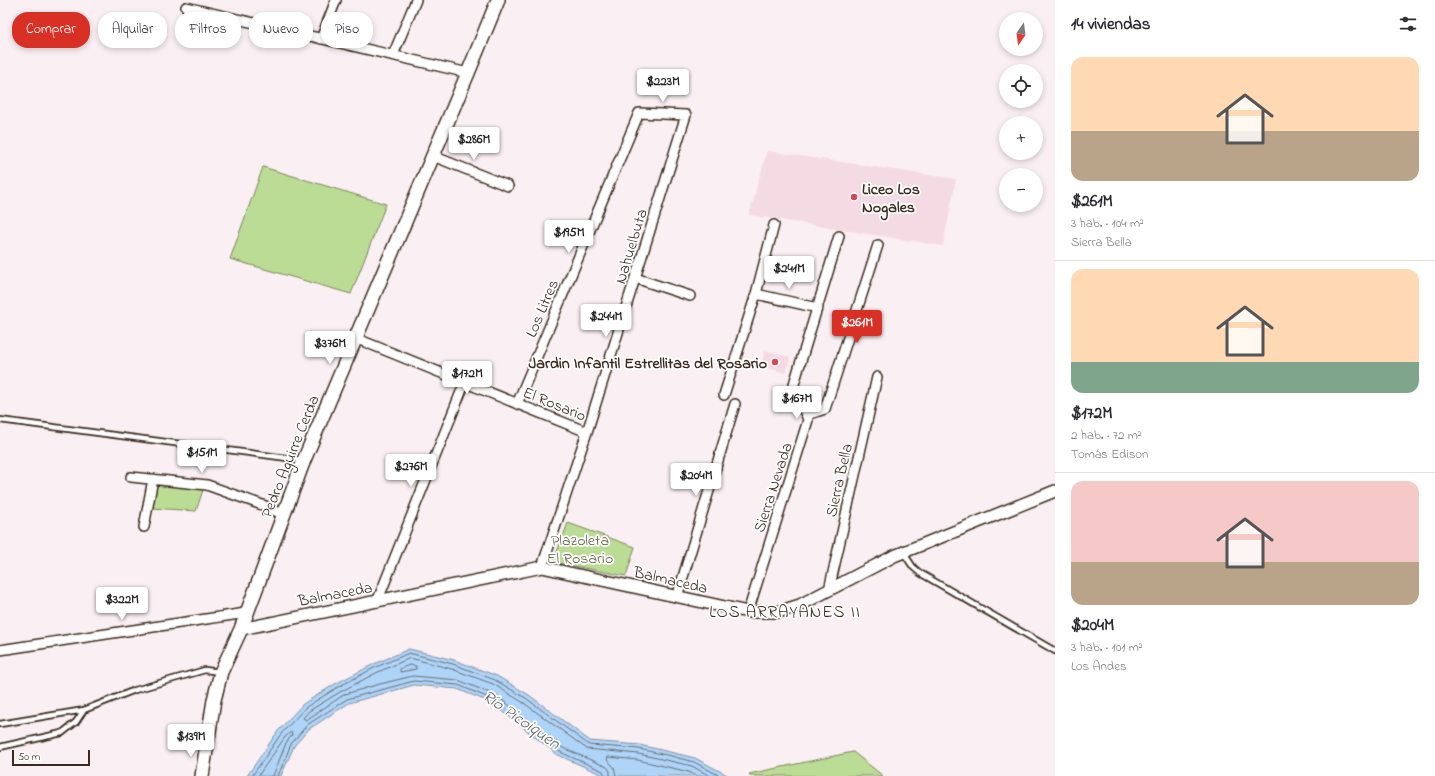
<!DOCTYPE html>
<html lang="es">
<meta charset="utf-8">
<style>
body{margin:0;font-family:"Indie Flower",sans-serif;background:#f2f2f3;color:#2b2b33;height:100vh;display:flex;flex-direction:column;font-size:15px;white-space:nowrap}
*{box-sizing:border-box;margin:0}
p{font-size:13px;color:#7c7c81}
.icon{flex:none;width:22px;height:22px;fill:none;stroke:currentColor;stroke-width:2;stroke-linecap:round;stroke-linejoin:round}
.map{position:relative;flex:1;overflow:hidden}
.panel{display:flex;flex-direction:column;background:#fff;width:380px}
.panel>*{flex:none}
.hud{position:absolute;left:12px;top:12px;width:380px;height:36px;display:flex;gap:8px}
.needle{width:26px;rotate:194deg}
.tools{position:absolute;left:999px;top:12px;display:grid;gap:8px}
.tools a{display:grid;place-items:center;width:44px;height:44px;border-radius:50%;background:#fff;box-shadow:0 2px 6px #0003;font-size:20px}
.scale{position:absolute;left:12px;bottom:10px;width:78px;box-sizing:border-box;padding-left:4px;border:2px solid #3b2a1e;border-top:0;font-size:11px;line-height:14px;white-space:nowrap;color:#3b2a1e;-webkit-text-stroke:3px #fff;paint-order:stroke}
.price{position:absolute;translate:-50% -34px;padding:0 9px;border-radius:4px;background:#fff;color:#222;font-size:13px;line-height:26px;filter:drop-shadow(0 1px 2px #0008)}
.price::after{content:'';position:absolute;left:50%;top:24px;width:12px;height:9px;margin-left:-6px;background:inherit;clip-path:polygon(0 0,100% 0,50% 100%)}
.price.current{background:#d93025;color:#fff}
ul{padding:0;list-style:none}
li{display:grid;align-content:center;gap:8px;height:212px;padding:0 16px}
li+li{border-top:1px solid #e1e1e2}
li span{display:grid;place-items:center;height:124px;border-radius:12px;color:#555}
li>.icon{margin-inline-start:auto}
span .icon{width:72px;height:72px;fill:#fffc;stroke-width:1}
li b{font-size:17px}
h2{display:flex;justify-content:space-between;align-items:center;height:48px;padding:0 16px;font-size:17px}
.pill{padding:0 14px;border-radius:16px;background:#fff;box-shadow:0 2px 6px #0003;font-size:14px;line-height:36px}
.pill.current{background:#d93025;color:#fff}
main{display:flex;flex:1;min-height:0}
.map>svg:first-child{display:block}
</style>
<main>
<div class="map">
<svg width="1055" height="776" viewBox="0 0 1055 776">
<rect width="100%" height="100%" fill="#faeff2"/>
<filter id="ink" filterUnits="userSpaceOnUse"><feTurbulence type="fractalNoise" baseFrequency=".025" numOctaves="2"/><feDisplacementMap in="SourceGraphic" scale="8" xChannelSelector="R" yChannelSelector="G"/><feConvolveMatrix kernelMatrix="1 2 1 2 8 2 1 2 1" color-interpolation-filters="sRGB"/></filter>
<g filter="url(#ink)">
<path fill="#f4dbe3" d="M767,151L956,179L943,246L749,215Z
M765,350L790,357L786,373L761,366Z"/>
<path fill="#bbdc95" stroke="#7b835a" d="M263,167L386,204L351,294L230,259Z
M156,484L203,490L196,511L152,508Z
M568,523L635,547L626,576L553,562Z
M853,752L883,776H751L749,774Z"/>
<path fill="#aed4f8" stroke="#8090a1" d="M409,649L454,660L497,676L529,695L590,741L640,745L695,758L729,776H605L558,755L492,703L457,689L414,685L349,703L309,729L294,746L281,776H247L278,731L303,704L335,684L372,665Z"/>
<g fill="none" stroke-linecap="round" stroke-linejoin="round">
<path stroke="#696e75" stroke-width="1" d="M410,665L416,666V669L400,672V669Z
M252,776L281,734L306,707L338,687L374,668L409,653L453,664L495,680L527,699L589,745L639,749L671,756L694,762L720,776
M258,776L285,737L291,732L292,735L286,743L273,776
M278,776L291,744L307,725L347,699L414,681L458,685L494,700L560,752L603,771L605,776
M610,776V771L607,767L563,748L497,696L458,680L413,676L380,684L345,694L306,720L303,718L309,711L340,692L376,673L410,658L452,669L493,684L524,703L587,749L639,754L692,766L710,776
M616,776L614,767L607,760L608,757L638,760L689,772L697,776"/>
<defs>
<path id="service" d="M0,420L302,460
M903,552L913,567L920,573L1055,651
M0,724L84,710L135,690L205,670L220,672
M0,747L62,733L76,722L84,710"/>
<path id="minor" d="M186,7L468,73
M321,39L336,0
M393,55L416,0
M433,156L508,186
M635,278L690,296
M756,294L818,308
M355,338L587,432
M724,395L756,294L774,225
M517,404L639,113L686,115L587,432L542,567
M807,415L825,409L878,245
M131,477L207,485L265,506L284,515
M144,527L153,479
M829,590L877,377
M677,597L735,404
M377,602L465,382
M748,612L808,420C804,406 794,401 794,384L839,236
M0,650L246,613"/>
<path id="tertiary" d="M241,629L542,567L748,612H778L800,605L894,556L1055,491"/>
<path id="secondary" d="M202,776L214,700L221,672L241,629L304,460L468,73L498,0"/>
</defs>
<use href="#service" stroke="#3b2a1e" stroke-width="8"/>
<use href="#minor" stroke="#3b2a1e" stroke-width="12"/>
<use href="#tertiary" stroke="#3b2a1e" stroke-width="14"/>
<use href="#secondary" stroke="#3b2a1e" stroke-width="16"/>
<use href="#service" stroke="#fff" stroke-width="4.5"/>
<use href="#minor" stroke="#fff" stroke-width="9"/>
<use href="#tertiary" stroke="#fff" stroke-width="11"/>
<use href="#secondary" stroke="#fff" stroke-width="13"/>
</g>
</g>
<g fill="#d1495b" stroke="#fff" stroke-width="1.5">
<circle cx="854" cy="197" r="4"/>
<circle cx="775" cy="362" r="4"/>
</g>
<g text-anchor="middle" stroke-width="3.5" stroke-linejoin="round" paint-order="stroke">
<g font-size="16" font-weight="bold" fill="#3b2a1e" stroke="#fff" text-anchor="start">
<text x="862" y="194">Liceo Los<tspan x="862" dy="18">Nogales</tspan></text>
<text x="767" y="368" text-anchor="end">Jardin Infantil Estrellitas del Rosario</text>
</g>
<g font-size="16" fill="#3b2a1e" stroke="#fff">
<text transform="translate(630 246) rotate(-73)" y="6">Nahuelbuta</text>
<text transform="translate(541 308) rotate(-67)" y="6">Los Litres</text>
<text transform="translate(555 403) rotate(22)" y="6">El Rosario</text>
<text transform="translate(289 456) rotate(-68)" y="6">Pedro Aguirre Cerda</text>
<text transform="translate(838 480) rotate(-77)" y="6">Sierra Bella</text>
<text transform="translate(772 487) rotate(-72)" y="6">Sierra Nevada</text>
<text transform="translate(671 579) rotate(13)" y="6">Balmaceda</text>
<text transform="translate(335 593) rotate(-11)" y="6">Balmaceda</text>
</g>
<g font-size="16" fill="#615f42" stroke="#fff">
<text x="580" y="545">Plazoleta<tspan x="580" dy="18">El Rosario</tspan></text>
</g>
<g font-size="17" letter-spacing="1" fill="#3b2a1e" stroke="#fff">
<text x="785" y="617">LOS ARRAYANES II</text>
</g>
<g font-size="17" font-style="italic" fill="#5e5d5f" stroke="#fff">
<text transform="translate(522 719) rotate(35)" y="6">Río Picoiquen</text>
</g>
</g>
</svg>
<div class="tools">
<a><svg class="needle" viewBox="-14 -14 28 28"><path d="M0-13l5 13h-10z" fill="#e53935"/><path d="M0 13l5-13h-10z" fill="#7c7c81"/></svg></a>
<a><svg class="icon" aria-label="locate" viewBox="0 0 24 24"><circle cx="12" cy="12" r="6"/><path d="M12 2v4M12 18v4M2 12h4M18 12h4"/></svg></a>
<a>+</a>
<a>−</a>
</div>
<div class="scale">50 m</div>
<b class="price" style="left:663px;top:103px">$223M</b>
<b class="price" style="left:474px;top:161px">$286M</b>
<b class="price" style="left:569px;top:254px">$195M</b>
<b class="price" style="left:789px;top:290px">$241M</b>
<b class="price" style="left:606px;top:338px">$244M</b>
<b class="price current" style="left:857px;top:344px">$261M</b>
<b class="price" style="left:330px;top:365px">$376M</b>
<b class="price" style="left:467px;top:395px">$172M</b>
<b class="price" style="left:797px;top:420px">$167M</b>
<b class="price" style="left:202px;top:474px">$151M</b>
<b class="price" style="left:411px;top:488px">$276M</b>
<b class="price" style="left:696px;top:497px">$204M</b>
<b class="price" style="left:122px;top:621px">$322M</b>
<b class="price" style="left:191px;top:758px">$139M</b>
<div class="hud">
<a class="pill current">Comprar</a>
<a class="pill">Alquilar</a>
<a class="pill">Filtros</a>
<a class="pill">Nuevo</a>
<a class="pill">Piso</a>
</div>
</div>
<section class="panel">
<h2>14 viviendas<svg class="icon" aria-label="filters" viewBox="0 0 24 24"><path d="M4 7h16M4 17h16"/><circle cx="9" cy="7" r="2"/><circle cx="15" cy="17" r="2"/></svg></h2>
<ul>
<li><span style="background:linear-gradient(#ffd9b3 60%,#b9a48a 0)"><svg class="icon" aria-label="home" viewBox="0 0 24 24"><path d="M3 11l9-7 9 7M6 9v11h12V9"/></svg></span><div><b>$261M</b><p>3 hab. · 104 m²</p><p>Sierra Bella</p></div></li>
<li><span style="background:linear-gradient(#ffd9b3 75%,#7fa58c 0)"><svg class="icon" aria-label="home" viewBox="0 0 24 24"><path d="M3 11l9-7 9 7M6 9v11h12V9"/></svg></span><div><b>$172M</b><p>2 hab. · 72 m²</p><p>Tomás Edison</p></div></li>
<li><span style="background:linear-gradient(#f6c9c9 65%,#b9a48a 0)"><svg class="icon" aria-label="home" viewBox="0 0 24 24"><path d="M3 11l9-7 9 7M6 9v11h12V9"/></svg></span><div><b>$204M</b><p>3 hab. · 101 m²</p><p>Los Andes</p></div></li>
</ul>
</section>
</main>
